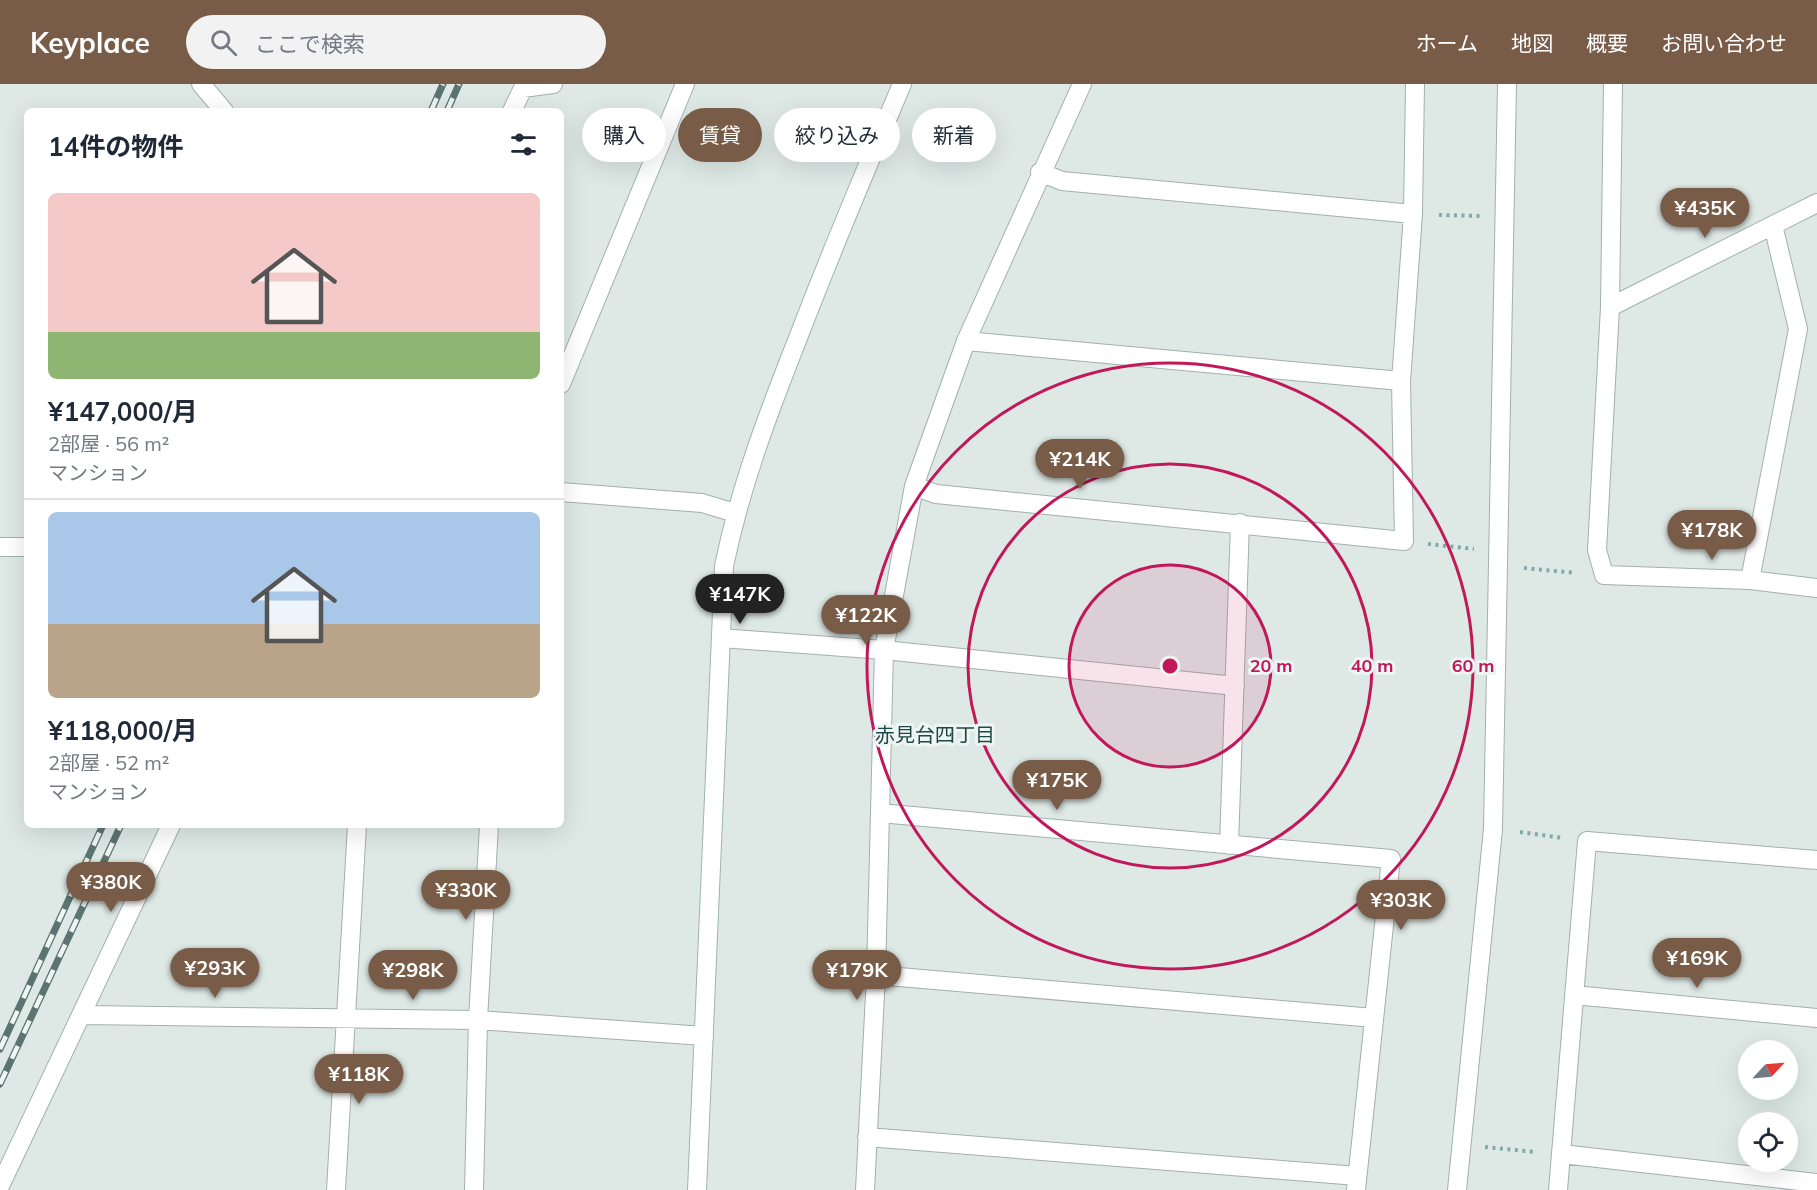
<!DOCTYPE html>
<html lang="ja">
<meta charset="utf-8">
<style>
body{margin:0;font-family:Mulish,"Noto Sans JP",sans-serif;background:#f2f2f3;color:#1f2937;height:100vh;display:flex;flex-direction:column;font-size:22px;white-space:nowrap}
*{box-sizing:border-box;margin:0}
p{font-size:20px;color:#747a83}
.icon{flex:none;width:33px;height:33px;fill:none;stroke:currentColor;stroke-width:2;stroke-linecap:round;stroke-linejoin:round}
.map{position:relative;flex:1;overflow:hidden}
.details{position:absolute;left:24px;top:24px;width:540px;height:720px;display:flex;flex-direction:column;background:#fff;border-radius:9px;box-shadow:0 6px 24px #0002}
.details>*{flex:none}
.top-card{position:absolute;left:582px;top:24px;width:570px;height:54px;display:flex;gap:12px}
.needle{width:39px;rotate:64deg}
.tools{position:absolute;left:1738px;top:956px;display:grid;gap:12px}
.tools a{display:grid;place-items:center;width:60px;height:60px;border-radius:50%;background:#fff;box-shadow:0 6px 24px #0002;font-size:30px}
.price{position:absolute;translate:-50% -51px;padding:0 14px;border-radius:21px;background:#795c48;color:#fff;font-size:20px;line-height:39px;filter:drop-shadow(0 2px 3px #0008)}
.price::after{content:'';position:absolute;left:50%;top:36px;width:18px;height:14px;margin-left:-9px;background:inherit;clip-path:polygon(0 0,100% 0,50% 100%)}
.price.current{background:#222;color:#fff}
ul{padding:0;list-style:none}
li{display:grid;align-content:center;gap:12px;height:318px;padding:0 24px}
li+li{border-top:2px solid #e0e1e3}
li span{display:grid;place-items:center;height:186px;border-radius:9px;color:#555}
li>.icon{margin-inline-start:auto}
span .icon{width:108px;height:108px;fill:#fffc;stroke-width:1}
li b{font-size:26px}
h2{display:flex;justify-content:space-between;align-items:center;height:72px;padding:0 24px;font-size:26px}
.tag{padding:0 21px;border-radius:27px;background:#fff;box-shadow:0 6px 24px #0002;font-size:21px;line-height:54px}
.tag.current{background:#795c48;color:#fff}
header{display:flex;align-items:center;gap:36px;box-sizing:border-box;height:84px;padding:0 30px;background:#795c48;color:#fff}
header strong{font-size:28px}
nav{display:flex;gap:33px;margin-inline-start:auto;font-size:21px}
.search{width:420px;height:54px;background:#f2f2f3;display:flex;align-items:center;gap:15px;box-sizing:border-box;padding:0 21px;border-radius:33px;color:#747a83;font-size:22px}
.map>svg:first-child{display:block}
</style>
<header>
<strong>Keyplace</strong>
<div class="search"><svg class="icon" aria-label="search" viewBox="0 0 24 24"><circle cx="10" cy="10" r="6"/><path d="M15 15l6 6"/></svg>ここで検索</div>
<nav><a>ホーム</a><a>地図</a><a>概要</a><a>お問い合わせ</a></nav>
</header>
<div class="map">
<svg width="1817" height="1106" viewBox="0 0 1817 1106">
<rect width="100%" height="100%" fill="#dee9e6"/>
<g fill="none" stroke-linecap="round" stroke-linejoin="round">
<defs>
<path id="street" d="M201,0L224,27
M1613,0L1610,223L1597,466L1604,491L1750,496L1817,504
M512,27L523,4L553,0
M1413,130L1415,0
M1610,223L1817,119
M966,257L1401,297
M561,300L685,0
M914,402L936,410L1404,457L1401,297L1413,130L1062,97L1040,88
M561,408L702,419L735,429
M0,463H27
M1750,496L1798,245L1773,141
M721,554L884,566L1235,602
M880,729L1391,775L1356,1106
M1229,761L1240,439
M876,891L1374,934
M1574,911L1817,934
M83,931L478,936L704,952
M867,1053L1357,1092
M1562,1070L1817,1099
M0,1102L171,741
M336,1106L357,741
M474,1106L478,936L489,741
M865,1106L876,891L884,566L914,402L966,257L1082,0
M1457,1106L1493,745L1507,0
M1558,1106L1587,757L1817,776"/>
<path id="secondary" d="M697,1106L724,482C741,400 769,327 800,249C832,165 867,83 902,0"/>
</defs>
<use href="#street" stroke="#a2b0ad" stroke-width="20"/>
<use href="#secondary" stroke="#9eb4b0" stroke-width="20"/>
<path stroke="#80aaa5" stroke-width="4" stroke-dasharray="3 4.5" stroke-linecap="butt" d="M1439,131L1480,132
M1428,460L1474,465
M1524,484L1576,489
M1520,748L1563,754
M1485,1063L1535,1068"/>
<use href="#street" stroke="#fff" stroke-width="18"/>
<use href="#secondary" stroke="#fff" stroke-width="18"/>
<defs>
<path id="rail" d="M431,27L443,0
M447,27L459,0
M0,965L103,741
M0,1000L121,741"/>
</defs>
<use href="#rail" stroke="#5b7371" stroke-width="7"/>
<use href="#rail" stroke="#eef6f3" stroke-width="4.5" stroke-dasharray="14" stroke-linecap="butt"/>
</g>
<circle cx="1170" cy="582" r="101" fill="#c2185b" fill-opacity=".12"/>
<g fill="none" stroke="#c2185b" stroke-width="3">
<circle cx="1170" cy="582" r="101"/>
<circle cx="1170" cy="582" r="202"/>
<circle cx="1170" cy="582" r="303"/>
</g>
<g text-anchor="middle" stroke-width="6" stroke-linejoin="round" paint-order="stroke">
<g font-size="20" fill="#1e4745" stroke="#eef6f3">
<text x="935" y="658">赤見台四丁目</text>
</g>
</g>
<circle cx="1170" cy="582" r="9" fill="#c2185b" stroke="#eef6f3" stroke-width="3"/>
<g font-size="18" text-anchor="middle" font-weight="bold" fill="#c2185b" stroke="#eef6f3" stroke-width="6" stroke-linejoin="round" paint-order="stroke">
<text x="1271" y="588">20 m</text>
<text x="1372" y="588">40 m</text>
<text x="1473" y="588">60 m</text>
</g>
</svg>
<div class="tools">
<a><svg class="needle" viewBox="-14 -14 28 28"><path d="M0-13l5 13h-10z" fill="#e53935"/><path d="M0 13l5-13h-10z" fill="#747a83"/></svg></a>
<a><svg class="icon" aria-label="locate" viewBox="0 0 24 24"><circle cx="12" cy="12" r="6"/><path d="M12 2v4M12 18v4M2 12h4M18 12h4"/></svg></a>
</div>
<b class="price" style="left:1705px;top:155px">¥435K</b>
<b class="price" style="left:1080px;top:406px">¥214K</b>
<b class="price" style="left:1712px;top:477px">¥178K</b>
<b class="price current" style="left:740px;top:541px">¥147K</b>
<b class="price" style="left:866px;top:562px">¥122K</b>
<b class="price" style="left:1057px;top:727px">¥175K</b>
<b class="price" style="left:111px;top:829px">¥380K</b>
<b class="price" style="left:466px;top:837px">¥330K</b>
<b class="price" style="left:1401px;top:847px">¥303K</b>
<b class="price" style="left:1697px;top:905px">¥169K</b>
<b class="price" style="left:215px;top:915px">¥293K</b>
<b class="price" style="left:413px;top:917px">¥298K</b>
<b class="price" style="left:857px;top:917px">¥179K</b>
<b class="price" style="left:359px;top:1021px">¥118K</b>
<div class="top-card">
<a class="tag">購入</a>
<a class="tag current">賃貸</a>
<a class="tag">絞り込み</a>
<a class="tag">新着</a>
</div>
<section class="details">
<h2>14件の物件<svg class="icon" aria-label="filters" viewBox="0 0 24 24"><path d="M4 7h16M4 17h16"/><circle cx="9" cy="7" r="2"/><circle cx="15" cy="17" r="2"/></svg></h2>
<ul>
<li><span style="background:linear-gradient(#f6c9c9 75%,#8fb573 0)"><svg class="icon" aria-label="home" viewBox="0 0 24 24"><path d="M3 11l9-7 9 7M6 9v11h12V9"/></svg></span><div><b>¥147,000/月</b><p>2部屋 · 56 m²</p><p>マンション</p></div></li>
<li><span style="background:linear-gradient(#a9c7e8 60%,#b9a48a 0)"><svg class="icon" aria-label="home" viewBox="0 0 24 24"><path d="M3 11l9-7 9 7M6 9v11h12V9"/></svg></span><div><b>¥118,000/月</b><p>2部屋 · 52 m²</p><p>マンション</p></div></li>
</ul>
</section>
</div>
